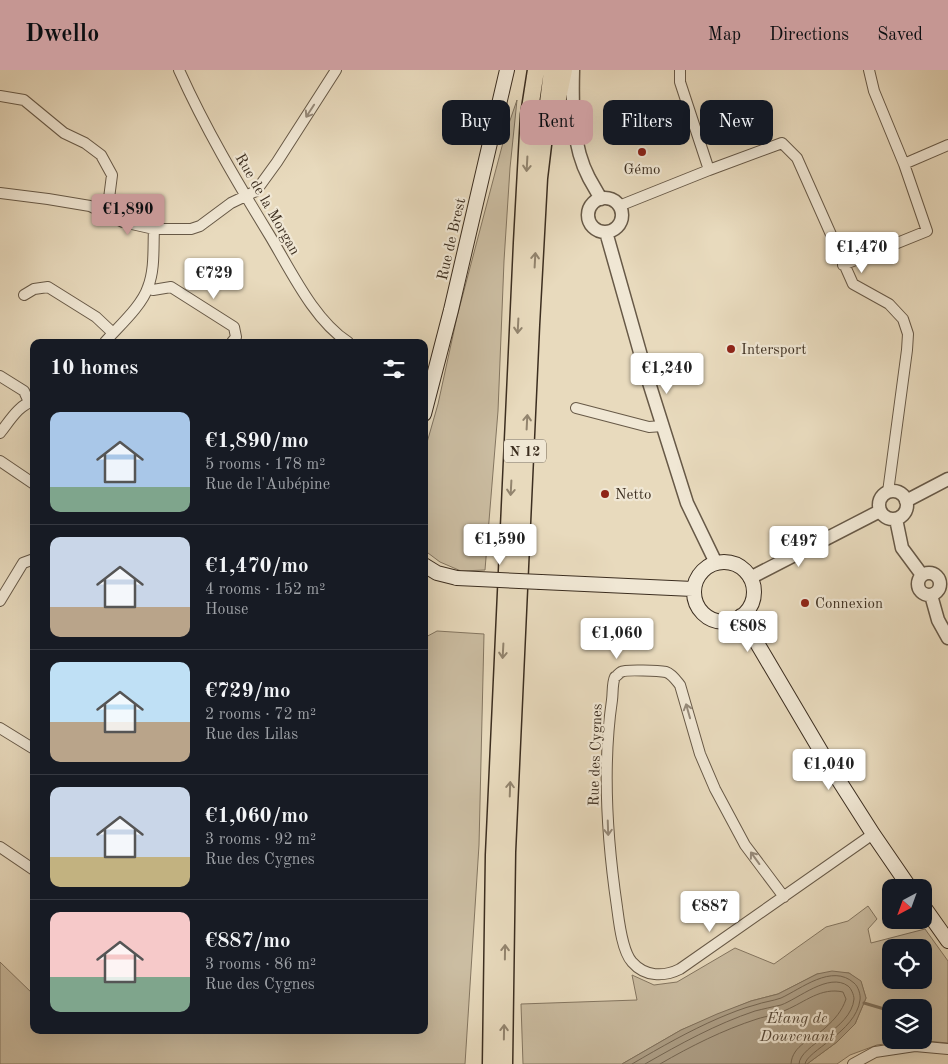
<!DOCTYPE html>
<meta charset="utf-8">
<style>
body{margin:0;font-family:"Old Standard TT",serif;background:#20242c;color:#f1f3f6;height:100vh;display:flex;flex-direction:column;font-size:19px;white-space:nowrap}
*{box-sizing:border-box;margin:0}
p{font-size:16px;color:#9ea1a6}
.icon{flex:none;width:28px;height:28px;fill:none;stroke:currentColor;stroke-width:2;stroke-linecap:round;stroke-linejoin:round}
.map{position:relative;flex:1;overflow:hidden}
.side{position:absolute;left:30px;top:269px;width:398px;height:695px;display:flex;flex-direction:column;background:#171b24;border-radius:10px;box-shadow:0 5px 20px #0002}
.side>*{flex:none}
.top-card{position:absolute;left:442px;top:30px;width:430px;height:45px;display:flex;gap:10px}
.needle{width:32px;rotate:221deg}
.fabs{position:absolute;left:882px;top:809px;display:grid;gap:10px}
.fabs a{display:grid;place-items:center;width:50px;height:50px;border-radius:10px;background:#171b24;box-shadow:0 5px 20px #0002;font-size:25px}
.price{position:absolute;translate:-50% -42px;padding:0 11px;border-radius:5px;background:#fff;color:#222;font-size:16px;line-height:32px;filter:drop-shadow(0 1px 2px #0008)}
.price::after{content:'';position:absolute;left:50%;top:30px;width:15px;height:11px;margin-left:-8px;background:inherit;clip-path:polygon(0 0,100% 0,50% 100%)}
.price.active{background:#c59692;color:#111}
ul{padding:0;list-style:none}
li{display:flex;align-items:center;gap:15px;height:125px;padding:0 20px}
li+li{border-top:1px solid #363941}
li span{display:grid;place-items:center;flex:none;width:140px;height:100px;border-radius:10px;color:#555}
li>.icon{margin-inline-start:auto}
span .icon{width:60px;height:60px;fill:#fffc;stroke-width:1}
li b{font-size:21px}
h2{display:flex;justify-content:space-between;align-items:center;height:60px;padding:0 20px;font-size:21px}
.chip{padding:0 18px;border-radius:10px;background:#171b24;box-shadow:0 5px 20px #0002;font-size:18px;line-height:45px}
.chip.active{background:#c59692;color:#111}
header{display:flex;align-items:center;gap:30px;box-sizing:border-box;height:70px;padding:0 25px;background:#c59692;color:#111}
header strong{font-size:24px}
nav{display:flex;gap:28px;margin-inline-start:auto;font-size:18px}
.map>svg:first-child{display:block}
</style>
<header>
<strong>Dwello</strong>
<nav><a>Map</a><a>Directions</a><a>Saved</a></nav>
</header>
<div class="map">
<svg width="948" height="994" viewBox="0 0 948 994">
<rect width="100%" height="100%" fill="#e8dabd"/>
<filter id="stains"><feTurbulence type="fractalNoise" baseFrequency=".004" numOctaves="4"/><feColorMatrix values="0 0 0 0 .2 0 0 0 0 .09 0 0 0 0 .02 0 0 0 .5 -.17"/></filter>
<radialGradient id="worn" r=".72"><stop offset=".6" stop-color="#630" stop-opacity="0"/><stop offset="1" stop-color="#630" stop-opacity=".3"/></radialGradient>
<path fill="#cbbda2" stroke="#847661" fill-rule="evenodd" d="M517,30L510,98L504,191L498,341L485,500L461,501L440,492L424,480V383L438,334L457,247L505,65Z
M437,561L484,564L479,775L465,994H0V892L34,925V960H424V568Z
M868,836L877,849L868,859L871,873L925,859L948,891V973L914,970L877,975L850,985L837,994H807L837,972L855,954L866,928L861,912L849,903L817,904L778,924L751,931L681,960L622,994H523L521,934L637,930L632,905L654,915L677,912L735,878L774,894L826,857L848,851ZM891,878H924V910H891ZM891,938H924V970H891Z"/>
<path fill="#aea088" stroke="#80725e" d="M832,901L849,903L861,911L866,928L855,954L837,972L807,994H622L681,960L717,944L751,931L778,924L817,904Z"/>
<g fill="none" stroke-linecap="round" stroke-linejoin="round">
<path stroke="#756754" stroke-width="1" d="M632,994C661,977 689,961 719,948C731,943 743,938 755,935C763,932 773,931 781,928C801,919 832,893 854,913C858,916 861,925 860,930C856,962 806,981 805,994
M645,994C680,974 716,954 755,941C763,939 772,937 781,935C798,929 829,902 848,916C851,918 854,925 854,929C851,960 800,974 799,994
M660,994C691,976 723,960 757,949C766,946 777,945 786,940C805,932 821,917 843,922L846,929C842,941 835,949 825,958C813,969 792,975 791,994"/>
<path stroke="#80725e" stroke-width="3" d="M864,933L891,941"/>
<defs>
<path id="minor" d="M179,0C205,58 237,112 270,166C291,201 314,250 348,272
M0,26L24,30L64,63L85,73L101,85L112,105L107,144
M904,94L948,75
M709,100L782,73L797,88L853,214L889,234L903,249L908,264L907,280L888,422
M0,123L48,129L90,136L123,152L154,159H191L200,156L231,133L256,121L277,92L336,0
M619,136L709,100L680,12V0
M843,195L927,161L904,94L874,21L869,0
M148,218L153,220L171,217L234,257L236,267L232,272
M24,225L34,219L48,217L96,247L113,263
M105,272C118,257 142,236 148,217C155,199 153,178 154,159
M0,306L24,321L29,332
M576,338L649,357L662,356
M0,363C9,352 19,334 34,331
M0,391L34,414
M0,531L23,493L34,489
M0,658L34,679
M0,777L34,800
M784,827L745,775L715,719L700,684L680,615C676,610 672,604 666,602C660,601 626,599 621,602C620,602 616,607 615,607C612,613 613,623 612,630C602,698 607,769 617,837C619,852 622,881 632,892C645,907 664,907 680,899L873,764
M853,994L875,982L915,976L948,979"/>
<path id="tertiary" d="M573,0C572,36 572,76 589,108C593,115 597,122 601,129
M588 145a17 17 0 1 1 34 0a17 17 0 1 1-34 0Z
M606,162L645,300L687,433L716,493
M879 435a14 14 0 1 1 28 0a14 14 0 1 1-28 0Z
M906,431L948,409
M896,449L902,478L922,505
M918 514a11 11 0 1 1 22 0a11 11 0 1 1-22 0Z
M750,508L880,441
M931,525L938,550L948,568"/>
<path id="secondary" d="M424,344L451,240L507,0
M694 522a30 30 0 1 1 60 0a30 30 0 1 1-60 0Z
M424,495L437,503L457,508
M541,512L693,519
M741,546L829,695L873,764L910,818
M924,837L948,871"/>
<path id="trunk" d="M557,33L564,0
M491,994L494,785L522,173L529,45L536,0
M504,994L507,782L531,255L539,108L552,0"/>
</defs>
<use href="#minor" stroke="#675947" stroke-width="12"/>
<use href="#tertiary" stroke="#675947" stroke-width="15"/>
<use href="#secondary" stroke="#3c2e20" stroke-width="16"/>
<use href="#trunk" stroke="#3c2e20" stroke-width="19"/>
<use href="#minor" stroke="#f0e7d4" stroke-width="10"/>
<use href="#tertiary" stroke="#f0e7d4" stroke-width="12"/>
<use href="#secondary" stroke="#f0e7d4" stroke-width="14"/>
<use href="#trunk" stroke="#e8dabd" stroke-width="16"/>
<defs>
<path id="secondary-bridge" d="M457,508L541,512"/>
</defs>
<use href="#secondary-bridge" stroke="#3c2e20" stroke-width="16" stroke-linecap="butt"/>
<use href="#secondary-bridge" stroke="#f0e7d4" stroke-width="14"/>
</g>
<defs><path id="oneway-shaft" d="M-6 0H5M1.5-3L5.5 0L1.5 3" fill="none" stroke-width="1.6" stroke-linecap="round" stroke-linejoin="round" transform="scale(1.25)"/></defs>
<g stroke="#968a7a">
<use href="#oneway-shaft" transform="translate(310 41) rotate(123)"/>
<use href="#oneway-shaft" transform="translate(688 641) rotate(-106)"/>
<use href="#oneway-shaft" transform="translate(608 758) rotate(88)"/>
<use href="#oneway-shaft" transform="translate(755 788) rotate(-126)"/>
</g>
<g stroke="#92846e">
<use href="#oneway-shaft" transform="translate(527 94) rotate(93)"/>
<use href="#oneway-shaft" transform="translate(535 190) rotate(-87)"/>
<use href="#oneway-shaft" transform="translate(518 256) rotate(93)"/>
<use href="#oneway-shaft" transform="translate(527 352) rotate(-87)"/>
<use href="#oneway-shaft" transform="translate(511 418) rotate(93)"/>
<use href="#oneway-shaft" transform="translate(503 581) rotate(93)"/>
<use href="#oneway-shaft" transform="translate(510 719) rotate(-88)"/>
<use href="#oneway-shaft" transform="translate(505 882) rotate(-89)"/>
<use href="#oneway-shaft" transform="translate(504 962) rotate(-89)"/>
</g>
<g fill="#8f2418" stroke="#f0e7d4" stroke-width="2">
<circle cx="642" cy="82" r="5"/>
<circle cx="731" cy="279" r="5"/>
<circle cx="605" cy="424" r="5"/>
<circle cx="805" cy="533" r="5"/>
</g>
<g text-anchor="middle" stroke-width="4.5" stroke-linejoin="round" paint-order="stroke">
<rect fill="#f0e7d4" stroke="#726656" stroke-width="1" x="504" y="369.5" width="42" height="23" rx="4"/>
<g font-size="14" font-weight="bold" fill="#3c2e20">
<text x="525" y="386">N 12</text>
</g>
<g font-size="15" fill="#3c2e20" stroke="#f0e7d4" text-anchor="start">
<text x="642" y="104" text-anchor="middle">Gémo</text>
<text x="741" y="284">Intersport</text>
<text x="615" y="429">Netto</text>
<text x="815" y="538">Connexion</text>
</g>
<g font-size="15" fill="#3c2e20" stroke="#f0e7d4">
<text transform="translate(268 134) rotate(60)" y="5">Rue de la Morgan</text>
<text transform="translate(451 169) rotate(-77)" y="5">Rue de Brest</text>
<text transform="translate(595 685) rotate(-88)" y="5">Rue des Cygnes</text>
</g>
<g font-size="16" font-style="italic" fill="#584a3a" stroke="#f0e7d4">
<text x="797" y="953">Étang de<tspan x="797" dy="18">Douvenant</tspan></text>
</g>
</g>
<rect width="100%" height="100%" filter="url(#stains)"/>
<rect width="100%" height="100%" fill="url(#worn)"/>
</svg>
<div class="fabs">
<a><svg class="needle" viewBox="-14 -14 28 28"><path d="M0-13l5 13h-10z" fill="#e53935"/><path d="M0 13l5-13h-10z" fill="#9ea1a6"/></svg></a>
<a><svg class="icon" aria-label="locate" viewBox="0 0 24 24"><circle cx="12" cy="12" r="6"/><path d="M12 2v4M12 18v4M2 12h4M18 12h4"/></svg></a>
<a><svg class="icon" aria-label="layers" viewBox="0 0 24 24"><path d="M12 4l9 5-9 5-9-5zM3 14l9 5 9-5"/></svg></a>
</div>
<b class="price active" style="left:128px;top:166px">€1,890</b>
<b class="price" style="left:862px;top:204px">€1,470</b>
<b class="price" style="left:214px;top:230px">€729</b>
<b class="price" style="left:667px;top:325px">€1,240</b>
<b class="price" style="left:500px;top:496px">€1,590</b>
<b class="price" style="left:799px;top:498px">€497</b>
<b class="price" style="left:748px;top:583px">€808</b>
<b class="price" style="left:617px;top:590px">€1,060</b>
<b class="price" style="left:829px;top:721px">€1,040</b>
<b class="price" style="left:710px;top:863px">€887</b>
<div class="top-card">
<a class="chip">Buy</a>
<a class="chip active">Rent</a>
<a class="chip">Filters</a>
<a class="chip">New</a>
</div>
<section class="side">
<h2>10 homes<svg class="icon" aria-label="filters" viewBox="0 0 24 24"><path d="M4 7h16M4 17h16"/><circle cx="9" cy="7" r="2"/><circle cx="15" cy="17" r="2"/></svg></h2>
<ul>
<li><span style="background:linear-gradient(#a9c7e8 75%,#7fa58c 0)"><svg class="icon" aria-label="home" viewBox="0 0 24 24"><path d="M3 11l9-7 9 7M6 9v11h12V9"/></svg></span><div><b>€1,890/mo</b><p>5 rooms · 178 m²</p><p>Rue de l'Aubépine</p></div></li>
<li><span style="background:linear-gradient(#c9d6e8 70%,#b9a48a 0)"><svg class="icon" aria-label="home" viewBox="0 0 24 24"><path d="M3 11l9-7 9 7M6 9v11h12V9"/></svg></span><div><b>€1,470/mo</b><p>4 rooms · 152 m²</p><p>House</p></div></li>
<li><span style="background:linear-gradient(#bfe0f5 60%,#b9a48a 0)"><svg class="icon" aria-label="home" viewBox="0 0 24 24"><path d="M3 11l9-7 9 7M6 9v11h12V9"/></svg></span><div><b>€729/mo</b><p>2 rooms · 72 m²</p><p>Rue des Lilas</p></div></li>
<li><span style="background:linear-gradient(#c9d6e8 70%,#c2b280 0)"><svg class="icon" aria-label="home" viewBox="0 0 24 24"><path d="M3 11l9-7 9 7M6 9v11h12V9"/></svg></span><div><b>€1,060/mo</b><p>3 rooms · 92 m²</p><p>Rue des Cygnes</p></div></li>
<li><span style="background:linear-gradient(#f6c9c9 65%,#7fa58c 0)"><svg class="icon" aria-label="home" viewBox="0 0 24 24"><path d="M3 11l9-7 9 7M6 9v11h12V9"/></svg></span><div><b>€887/mo</b><p>3 rooms · 86 m²</p><p>Rue des Cygnes</p></div></li>
</ul>
</section>
</div>
